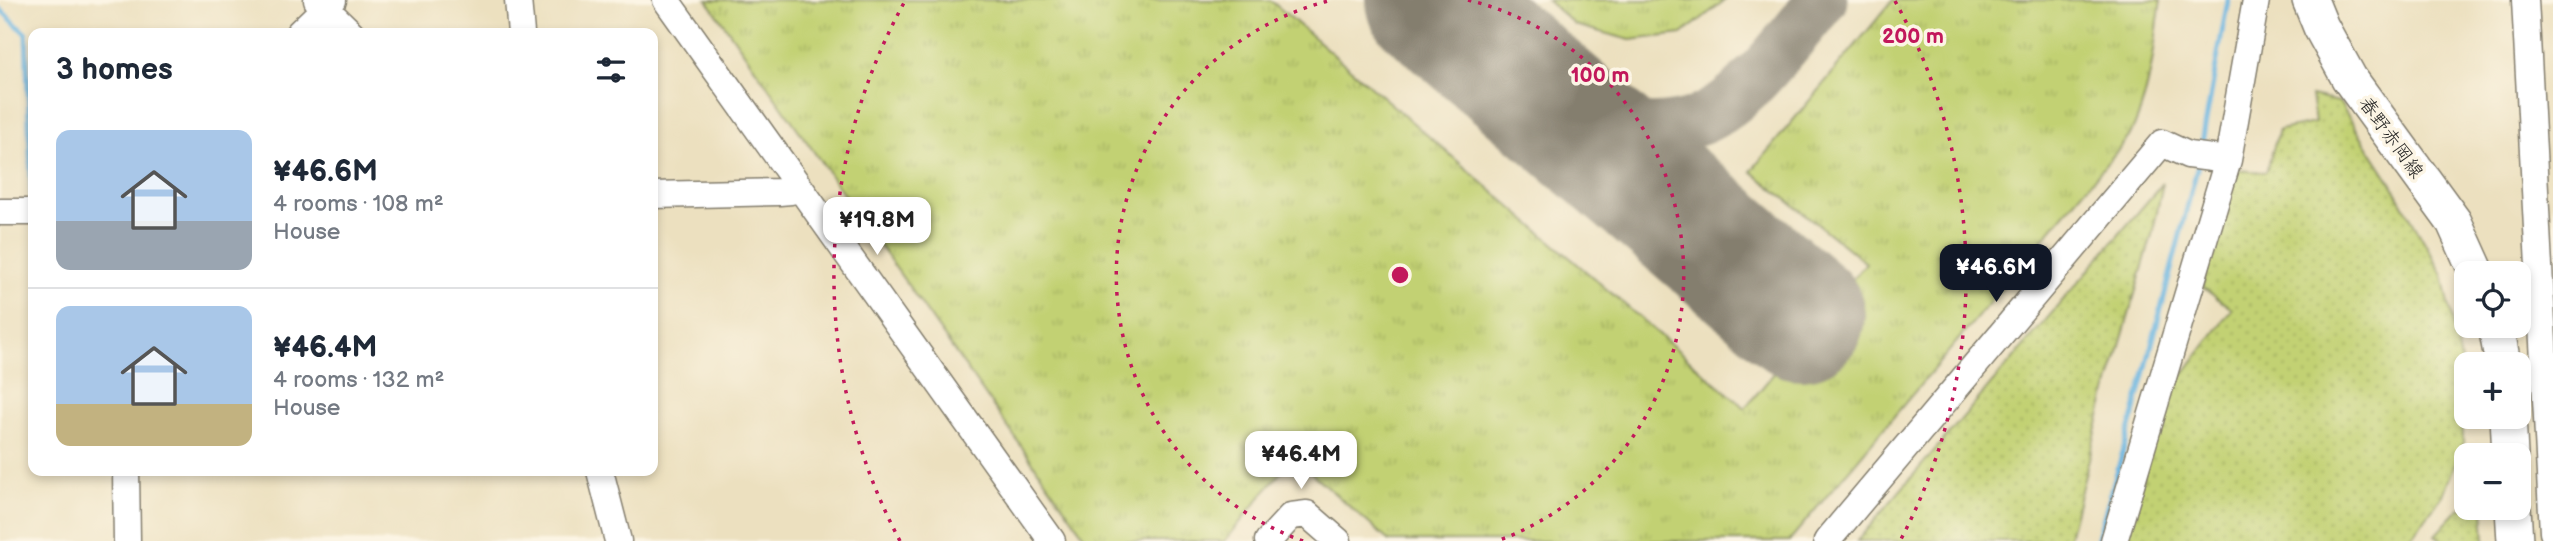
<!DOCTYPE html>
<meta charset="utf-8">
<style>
body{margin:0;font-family:"Balsamiq Sans","Klee One",sans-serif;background:#f2f2f3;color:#1f2937;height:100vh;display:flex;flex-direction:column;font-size:26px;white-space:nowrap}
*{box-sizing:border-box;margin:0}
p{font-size:23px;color:#747a83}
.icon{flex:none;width:38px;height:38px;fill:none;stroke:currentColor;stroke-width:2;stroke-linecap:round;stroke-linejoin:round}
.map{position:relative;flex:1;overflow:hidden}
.side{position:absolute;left:28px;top:28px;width:630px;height:448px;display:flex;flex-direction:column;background:#fff;border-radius:14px;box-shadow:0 4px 10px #0003}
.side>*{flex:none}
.fabs{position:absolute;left:2454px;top:261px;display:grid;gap:14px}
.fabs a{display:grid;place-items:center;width:77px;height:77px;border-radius:14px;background:#fff;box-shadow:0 4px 10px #0003;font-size:35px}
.price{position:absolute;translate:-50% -60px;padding:0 16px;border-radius:14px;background:#fff;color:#222;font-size:23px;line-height:46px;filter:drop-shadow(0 2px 4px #0008)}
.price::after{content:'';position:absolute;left:50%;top:42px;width:21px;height:16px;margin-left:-10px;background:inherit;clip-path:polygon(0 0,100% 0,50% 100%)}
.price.on{background:#111827;color:#fff}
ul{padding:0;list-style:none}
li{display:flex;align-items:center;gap:21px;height:175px;padding:0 28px}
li+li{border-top:2px solid #e0e1e3}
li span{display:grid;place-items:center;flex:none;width:196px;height:140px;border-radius:14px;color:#555}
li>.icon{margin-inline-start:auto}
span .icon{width:84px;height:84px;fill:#fffc;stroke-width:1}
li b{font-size:30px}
h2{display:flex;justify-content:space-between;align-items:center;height:84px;padding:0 28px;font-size:30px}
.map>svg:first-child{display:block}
</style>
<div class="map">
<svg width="2553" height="541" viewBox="0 0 2553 541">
<defs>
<pattern id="grass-tufts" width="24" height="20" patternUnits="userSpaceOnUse" patternTransform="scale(1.75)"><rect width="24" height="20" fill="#c2d173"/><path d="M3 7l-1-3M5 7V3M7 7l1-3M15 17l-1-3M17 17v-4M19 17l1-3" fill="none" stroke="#a6b363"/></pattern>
<pattern id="park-dots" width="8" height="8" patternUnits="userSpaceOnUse" patternTransform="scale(1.75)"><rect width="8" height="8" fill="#c2d173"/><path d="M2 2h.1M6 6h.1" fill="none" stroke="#a6b363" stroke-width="1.8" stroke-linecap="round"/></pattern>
</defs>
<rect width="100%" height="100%" fill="#fcf5e5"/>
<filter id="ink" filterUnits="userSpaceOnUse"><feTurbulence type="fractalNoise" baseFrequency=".0143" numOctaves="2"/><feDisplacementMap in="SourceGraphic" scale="14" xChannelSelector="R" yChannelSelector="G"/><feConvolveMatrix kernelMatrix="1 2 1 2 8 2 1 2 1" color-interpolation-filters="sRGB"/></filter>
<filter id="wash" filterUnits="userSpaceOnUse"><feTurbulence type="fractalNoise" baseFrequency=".00686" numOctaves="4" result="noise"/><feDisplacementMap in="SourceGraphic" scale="28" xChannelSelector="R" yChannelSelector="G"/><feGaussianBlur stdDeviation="1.57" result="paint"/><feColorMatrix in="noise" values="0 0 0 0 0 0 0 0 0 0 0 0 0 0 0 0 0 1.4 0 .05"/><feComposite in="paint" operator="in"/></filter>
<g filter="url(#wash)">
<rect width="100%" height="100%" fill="#ece0bf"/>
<path fill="url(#grass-tufts)" stroke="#6f7648" stroke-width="2" d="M707,0H1270L1745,408L1866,263L1751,171L1893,0H2161C2154,46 2151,96 2129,137L1789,541H1389L1293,457L1225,541H1088Z
M1547,0H1725L1682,34L1630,40L1575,25Z"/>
<path fill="url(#park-dots)" stroke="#6f7648" stroke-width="2" d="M2311,96L2339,102L2389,179L2443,275L2462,366L2463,443L2443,495L2408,541H2125L2165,399L2232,309L2202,287L2235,170L2266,172L2279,130L2315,123Z
M2163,183L2152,235L2104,401L2068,541H1857Z
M2483,508L2485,541H2443L2435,535L2459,509Z"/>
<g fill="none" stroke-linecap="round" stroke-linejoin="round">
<path stroke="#67b4e0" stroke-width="5" d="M0,9L26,34L32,205
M2201,148L2228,0
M2097,541L2135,410L2198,165"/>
<path stroke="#847e6e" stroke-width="51" d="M1539,93C1544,99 1551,108 1558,112C1573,120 1593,121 1610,125C1639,130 1672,131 1700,120C1745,102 1791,37 1822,0"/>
<path stroke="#847e6e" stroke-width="128" d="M1430,0L1801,316"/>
</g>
</g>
<g filter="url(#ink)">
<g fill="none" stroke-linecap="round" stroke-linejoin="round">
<defs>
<path id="minor" d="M317,0L351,33
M518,0L521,33
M666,0L1052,541
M2525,0L2553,532
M299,33L333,0
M653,195L779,192L791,191L798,186
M0,212H33
M126,471L127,541
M600,471L618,541
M1268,541L1291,516L1307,514L1338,541
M1827,541L2162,143L2188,155L2228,160
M2114,541L2228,160L2256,0"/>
<path id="major" d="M2310,0L2321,27L2349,78L2454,222L2477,273
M2496,326L2503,364
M2508,416L2510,455
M2513,508L2515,541"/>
</defs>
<use href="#minor" stroke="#847e6e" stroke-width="29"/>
<use href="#major" stroke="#847e6e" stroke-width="38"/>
<use href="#minor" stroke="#fff" stroke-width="26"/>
<use href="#major" stroke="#fff" stroke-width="35"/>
</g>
</g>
<g fill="none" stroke="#c2185b" stroke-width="3.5" stroke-dasharray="3.5 7">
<path d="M1303 541A283 283 0 0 1 1332 0M1468 0A283 283 0 0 1 1497 541"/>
<path d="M900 541A566 566 0 0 1 905 1M1895 1A566 566 0 0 1 1900 541"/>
</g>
<g text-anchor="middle" stroke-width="7" stroke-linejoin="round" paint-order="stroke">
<g font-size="19" fill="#1c1c1c" stroke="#fcf5e5">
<text transform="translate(2392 137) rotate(54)" y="7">春野赤岡線</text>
</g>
</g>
<circle cx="1400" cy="275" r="10" fill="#c2185b" stroke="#fcf5e5" stroke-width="3.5"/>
<g font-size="21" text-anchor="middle" font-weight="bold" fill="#c2185b" stroke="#fcf5e5" stroke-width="7" stroke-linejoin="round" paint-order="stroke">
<text x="1913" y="43">200 m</text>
<text x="1600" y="82">100 m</text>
</g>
</svg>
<div class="fabs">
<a><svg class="icon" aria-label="locate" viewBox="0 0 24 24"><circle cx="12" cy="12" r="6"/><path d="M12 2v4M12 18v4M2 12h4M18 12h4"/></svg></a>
<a>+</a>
<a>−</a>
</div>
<b class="price" style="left:877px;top:257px">¥19.8M</b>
<b class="price on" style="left:1996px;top:304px">¥46.6M</b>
<b class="price" style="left:1301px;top:491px">¥46.4M</b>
<section class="side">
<h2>3 homes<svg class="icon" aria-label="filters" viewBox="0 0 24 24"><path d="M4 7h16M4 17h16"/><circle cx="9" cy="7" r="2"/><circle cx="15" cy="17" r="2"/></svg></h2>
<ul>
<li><span style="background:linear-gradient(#a9c7e8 65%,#9aa5b1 0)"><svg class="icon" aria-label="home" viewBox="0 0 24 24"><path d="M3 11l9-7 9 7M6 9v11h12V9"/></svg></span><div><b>¥46.6M</b><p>4 rooms · 108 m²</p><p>House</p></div></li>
<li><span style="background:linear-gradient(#a9c7e8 70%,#c2b280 0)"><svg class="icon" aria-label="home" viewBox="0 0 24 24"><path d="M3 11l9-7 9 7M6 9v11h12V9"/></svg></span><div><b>¥46.4M</b><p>4 rooms · 132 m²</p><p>House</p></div></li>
</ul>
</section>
</div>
